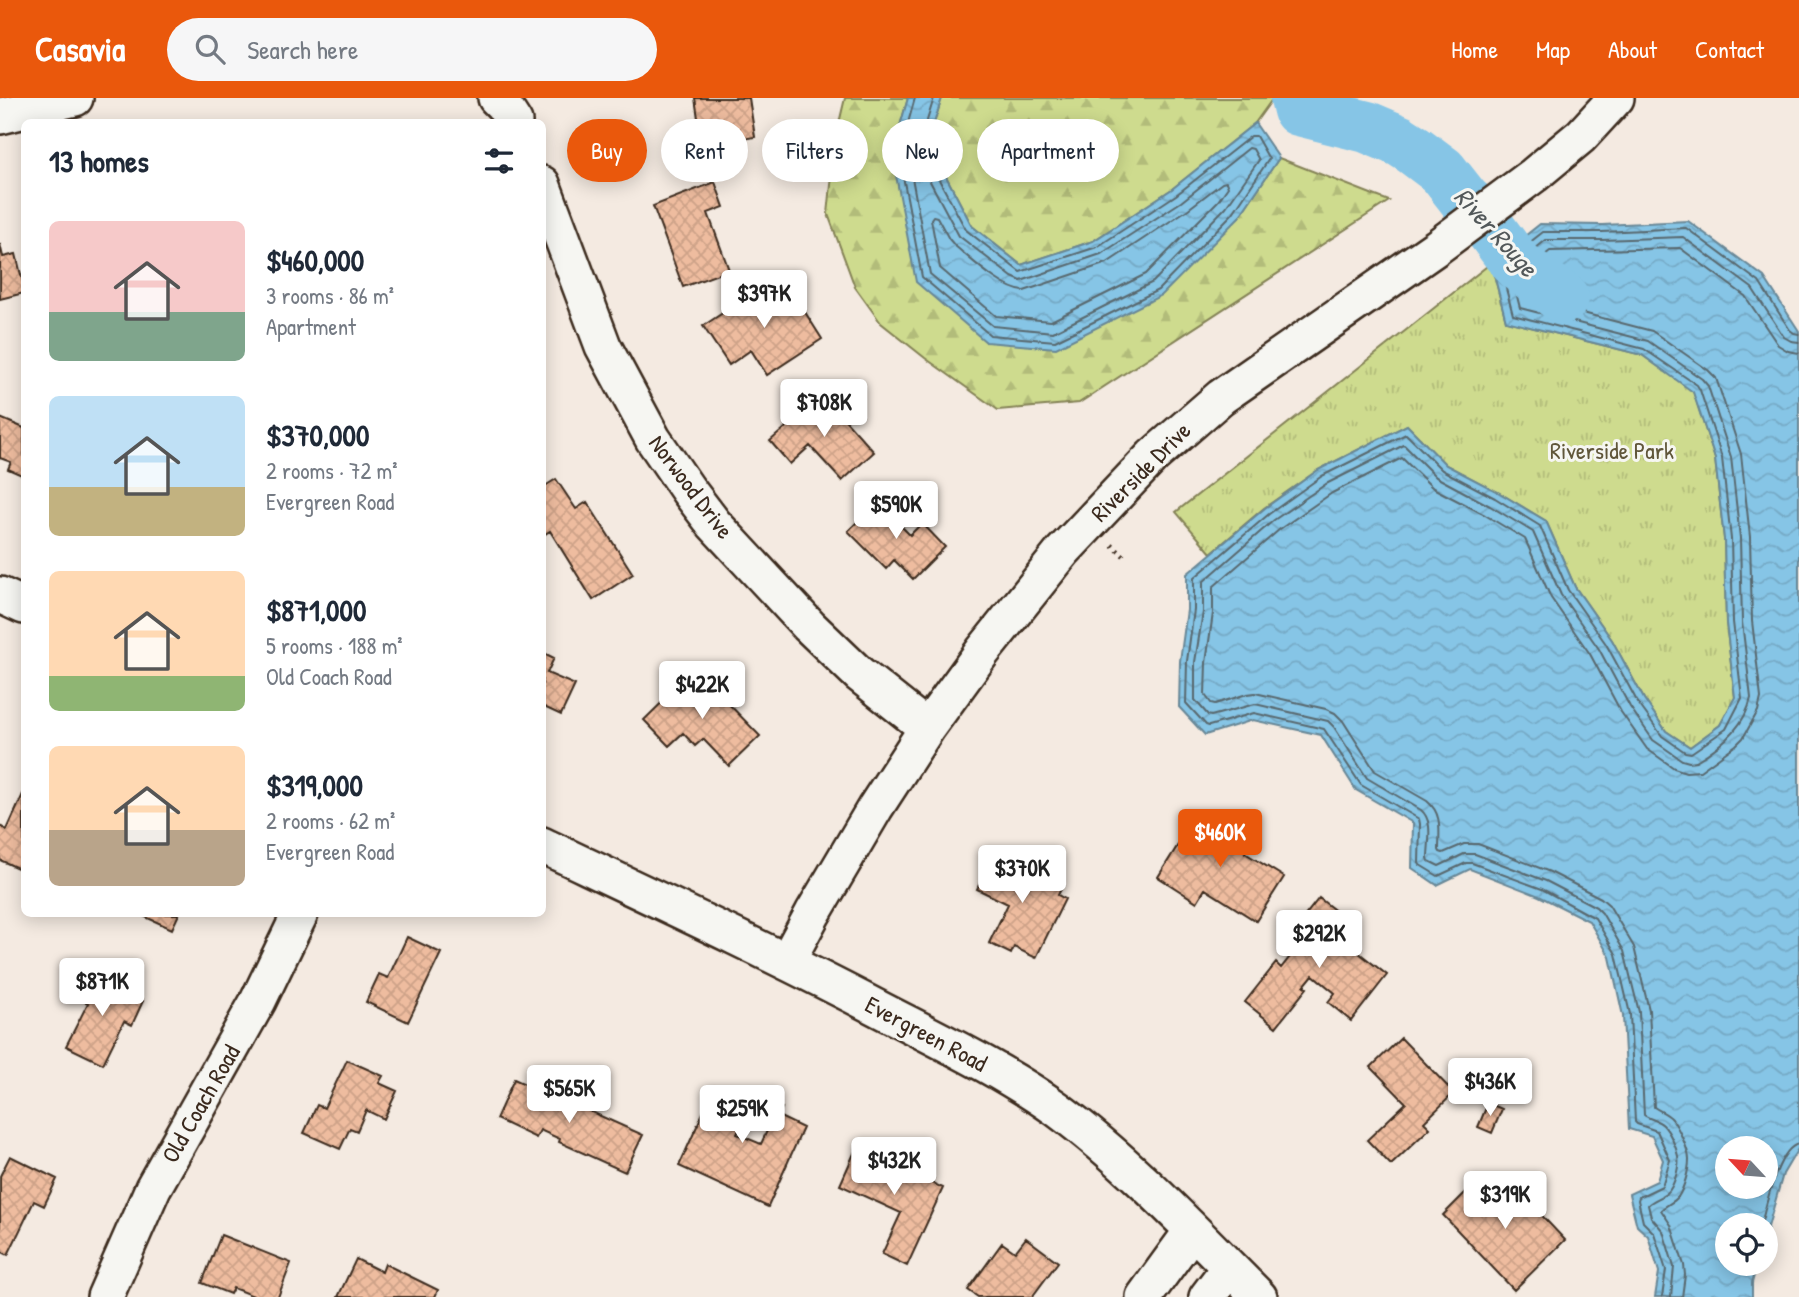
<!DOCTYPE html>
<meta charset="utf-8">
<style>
body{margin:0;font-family:"Patrick Hand",sans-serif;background:#f6f6f7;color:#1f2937;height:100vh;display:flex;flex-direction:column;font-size:26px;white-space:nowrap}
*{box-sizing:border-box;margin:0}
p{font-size:23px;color:#747a83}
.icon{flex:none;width:38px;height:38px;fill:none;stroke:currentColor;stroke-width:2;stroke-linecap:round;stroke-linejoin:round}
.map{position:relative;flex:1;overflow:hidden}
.sheet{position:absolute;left:21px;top:21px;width:525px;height:798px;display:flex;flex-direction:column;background:#fff;border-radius:10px;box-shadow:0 4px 18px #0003}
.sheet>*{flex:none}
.top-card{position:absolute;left:567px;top:21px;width:665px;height:63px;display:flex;gap:14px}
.needle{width:46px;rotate:296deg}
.buttons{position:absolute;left:1715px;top:1038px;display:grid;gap:14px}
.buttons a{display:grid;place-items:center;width:63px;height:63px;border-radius:50%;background:#fff;box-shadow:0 4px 18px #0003;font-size:35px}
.price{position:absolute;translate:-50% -60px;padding:0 16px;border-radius:7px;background:#fff;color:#222;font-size:23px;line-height:46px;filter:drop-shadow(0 2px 4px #0008)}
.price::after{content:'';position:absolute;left:50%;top:42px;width:21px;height:16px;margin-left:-10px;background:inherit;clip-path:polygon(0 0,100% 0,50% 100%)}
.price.active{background:#ea580c;color:#fff}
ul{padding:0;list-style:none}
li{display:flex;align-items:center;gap:21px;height:175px;padding:0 28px}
li span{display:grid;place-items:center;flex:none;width:196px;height:140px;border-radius:10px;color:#555}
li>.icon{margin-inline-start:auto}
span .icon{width:84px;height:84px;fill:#fffc;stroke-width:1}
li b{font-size:30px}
h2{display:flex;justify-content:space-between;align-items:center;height:84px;padding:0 28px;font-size:30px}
.tag{padding:0 24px;border-radius:32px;background:#fff;box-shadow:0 4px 18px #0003;font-size:24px;line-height:63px}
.tag.active{background:#ea580c;color:#fff}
header{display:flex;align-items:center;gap:42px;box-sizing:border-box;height:98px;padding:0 35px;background:#ea580c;color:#fff}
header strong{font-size:33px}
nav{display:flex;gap:38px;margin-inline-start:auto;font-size:24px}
.search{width:490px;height:63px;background:#f6f6f7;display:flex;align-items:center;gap:18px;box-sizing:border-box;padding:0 24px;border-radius:38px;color:#747a83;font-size:26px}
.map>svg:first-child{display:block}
</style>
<header>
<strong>Casavia</strong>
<div class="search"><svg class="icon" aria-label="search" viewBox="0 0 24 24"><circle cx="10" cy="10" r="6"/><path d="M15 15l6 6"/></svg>Search here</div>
<nav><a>Home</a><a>Map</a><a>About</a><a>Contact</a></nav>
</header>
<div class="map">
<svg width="1799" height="1199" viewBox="0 0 1799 1199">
<defs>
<pattern id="grass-tufts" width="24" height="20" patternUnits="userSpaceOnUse" patternTransform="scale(1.75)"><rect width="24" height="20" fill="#cedb8e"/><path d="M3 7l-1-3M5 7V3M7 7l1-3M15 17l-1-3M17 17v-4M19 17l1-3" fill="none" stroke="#b2bc7a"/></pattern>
<pattern id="forest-firs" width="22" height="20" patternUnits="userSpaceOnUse" patternTransform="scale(1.75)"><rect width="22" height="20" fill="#cedb8e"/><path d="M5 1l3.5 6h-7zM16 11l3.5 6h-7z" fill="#b2bc7a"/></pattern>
<pattern id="water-waves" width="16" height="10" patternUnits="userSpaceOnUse" patternTransform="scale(1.75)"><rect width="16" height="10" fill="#86c5e6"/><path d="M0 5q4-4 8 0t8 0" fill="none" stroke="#75a9c5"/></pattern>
<pattern id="building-cross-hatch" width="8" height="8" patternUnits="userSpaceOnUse" patternTransform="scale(1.75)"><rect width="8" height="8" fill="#eebc9f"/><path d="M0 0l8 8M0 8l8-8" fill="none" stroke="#cda288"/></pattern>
</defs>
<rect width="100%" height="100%" fill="#f4eae1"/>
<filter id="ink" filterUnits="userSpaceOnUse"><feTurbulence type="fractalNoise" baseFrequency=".0143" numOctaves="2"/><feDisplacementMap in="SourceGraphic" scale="14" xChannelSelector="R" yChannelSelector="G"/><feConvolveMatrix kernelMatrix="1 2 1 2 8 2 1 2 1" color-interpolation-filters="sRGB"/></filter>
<g filter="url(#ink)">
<path fill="url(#grass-tufts)" stroke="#848256" stroke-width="2" d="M1491,165L1506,223L1642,257L1693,293L1715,361L1724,441L1726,525L1735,600L1720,627L1690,649L1666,633L1644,601L1612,542L1575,489L1546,423L1498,394L1446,367L1407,327L1318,372L1264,410L1211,455L1176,414Z"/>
<path fill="url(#forest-firs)" stroke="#848256" stroke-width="2" d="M845,0H908L892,56L986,244L1239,119L1279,60L1389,103L1079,305L998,312L925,260L881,225L855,189L828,116L836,38Z
M942,0H1273L1255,25L1172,91L1093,143L1021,167L972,128L928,44Z"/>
<path fill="url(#water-waves)" stroke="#688796" stroke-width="2" fill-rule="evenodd" d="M908,0H942L928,44L972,128L1021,167L1093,143L1172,91L1255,25L1279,60L1239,119L1162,197L1056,250L986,244L916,184L892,56Z
M1688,123L1764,179L1799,233V1049L1783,1076L1766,1136V1127H1727V1166H1757L1752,1185V1199H1655L1659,1174L1648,1138L1637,1128L1629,1096L1657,1083L1663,1062L1652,1038L1629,1031L1623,918L1610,859L1589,823L1539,798L1470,771L1437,787L1412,770L1413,725L1356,692L1321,637L1253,622L1205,637L1179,609L1180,563L1187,512V476L1265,410L1318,372L1407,327L1446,367L1498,394L1546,423L1575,489L1612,542L1644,601L1666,633L1690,649L1720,627L1735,599L1726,525L1724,441L1715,361L1693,294L1642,257L1506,223L1491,165L1540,126L1602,127ZM1727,1050H1766V1088H1727Z"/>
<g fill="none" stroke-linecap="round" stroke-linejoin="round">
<path stroke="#59686e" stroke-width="2" d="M915,0L899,57L922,179L990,237L1055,243L1158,192L1233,115L1269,61L1256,38H1251L1176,97L1097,149L1020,174L966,132L921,48V42L934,0
M1249,50L1253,51L1259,62L1226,109L1153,184L1053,234L993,228L930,176L908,58L911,53L915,55L959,138L1012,179L1021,183L1101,156L1181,104Z
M1226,84L1228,89L1218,103L1146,176L1051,223L996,218L940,170L931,121L933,118L937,119L949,141L955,148C972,162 1003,192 1024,193L1107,165L1187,112L1222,85Z
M1761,1127C1766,1108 1778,1049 1799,1046
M1662,1199L1666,1172L1654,1135L1643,1124L1638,1102L1639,1099L1662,1088L1670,1062L1657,1033L1637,1026L1635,1024L1630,916L1616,856L1595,820L1542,791L1472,765H1466L1438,778L1420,767L1419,765L1420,726L1419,721L1361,687L1324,631L1254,615L1209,628L1206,627L1186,605L1187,563L1194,512V480L1269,416L1322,378L1406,336L1442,372L1495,400L1540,428L1568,492L1606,546L1638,605L1662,638L1685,654L1691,655L1726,631L1742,600L1733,524L1731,441L1722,360L1700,292L1697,287L1644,251L1513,217L1500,168L1543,134H1602L1686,130L1759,184L1790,232L1794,235L1799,236
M1671,1199L1674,1169L1663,1133L1651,1119L1648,1107C1653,1102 1661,1100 1667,1095C1674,1089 1680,1068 1678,1058C1676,1049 1670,1034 1663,1027C1658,1022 1649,1021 1644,1017L1639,914L1624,853L1602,815L1596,809L1546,783L1475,756H1464L1439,768L1429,763L1428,760C1428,744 1434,723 1421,712L1367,680L1334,629L1328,623L1255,606L1211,618L1208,617L1195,602V564L1203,514V484L1274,422L1326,386L1404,347L1436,379L1490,408L1533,434L1561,497L1599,551L1630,609L1653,642L1682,662L1689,664L1696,663C1720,649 1745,629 1751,600L1742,524L1740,440L1731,359L1708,288L1702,281L1648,243L1520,210L1510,171L1546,142H1602L1683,139L1752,190L1784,239L1791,243L1799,244
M1682,1199L1685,1177L1684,1167L1671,1127L1661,1112C1666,1107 1673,1105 1678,1099C1684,1090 1689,1072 1689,1062C1689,1052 1678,1029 1672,1021C1667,1015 1659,1013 1654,1009L1649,912L1634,849L1609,807L1601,800L1550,774L1478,746H1464L1443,755L1440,754L1439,752C1439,733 1443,716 1427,703L1375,673L1343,623L1335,615L1326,611L1255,595L1247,596L1215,606L1211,605L1205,597L1206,565L1213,515V489L1280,431L1332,395L1402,360L1433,390L1485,417L1525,441L1551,500L1590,556L1621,614L1647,651L1674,670L1686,674L1700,673L1736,647L1743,640L1758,613L1761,600L1752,523L1750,439L1741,356L1716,280L1708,272L1652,233L1529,201L1522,175L1550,153L1680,150L1745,198L1778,247L1788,253L1799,255"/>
<path stroke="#86c5e6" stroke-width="52" d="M1296,0L1299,12L1367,29L1400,43L1414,52L1442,73L1464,101L1477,113L1508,155L1519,168L1563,200"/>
</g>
<path fill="url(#building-cross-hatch)" stroke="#3b2a1e" stroke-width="2" fill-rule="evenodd" d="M695,0H749L755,39L702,47Z
M715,84L724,109L708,115L729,172L683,189L653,108Z
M0,146L3,159L16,156L24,189V195L0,201Z
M768,185L780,203L793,195L822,241L767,277L751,252L729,267L703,228Z
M823,297L874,354L842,383L810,348L790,366L770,343Z
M0,320L24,330V378L8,371L11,364L0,360Z
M556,381L576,411L587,404L633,476L593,502L550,433L542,438V390Z
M877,404L910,437L922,425L945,449L913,481L894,462L886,471L848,433Z
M542,554L554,560L547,575L575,587L561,617L542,608Z
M690,577L716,604L721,598L760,638L729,668L703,641L695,648L683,635L669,648L644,622Z
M24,694V773L0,762V728L7,732Z
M1198,715L1249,747L1245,755L1284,779L1256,823L1205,791L1197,804L1158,779Z
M995,754L1063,787L1058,797L1065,801L1036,860L1014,849L1011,856L989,845L1008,806L977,791Z
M1319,800L1351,825L1339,839L1387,877L1351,923L1328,904L1335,895L1313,877L1304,888L1307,890L1276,929L1245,904L1276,865L1281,870L1307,837L1297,828Z
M139,816H179L172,831Z
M407,839L441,855L408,924L366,904L379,876L388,880Z
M88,876L143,903L132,927L124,923L103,966L66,948L88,905L76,899Z
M1401,940L1454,995L1424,1024L1430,1030L1391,1067L1367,1042L1406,1005L1371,969Z
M347,962L383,978L379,985L397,993L384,1021L366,1012L357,1033L350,1030L340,1051L304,1035L317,1007L324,1010Z
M514,981L555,1000L556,998L643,1037L625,1074L559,1044L560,1041L540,1032L536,1040L496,1021Z
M715,988L746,1002L749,995L782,1010L778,1018L803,1030L768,1109L679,1068ZM748,1014L771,1024L761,1046L737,1036Z
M1488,1005L1502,1011L1492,1035L1478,1029Z
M859,1044L890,1058L888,1065L943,1090L907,1168L882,1156L901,1115L840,1087Z
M10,1058L57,1081L44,1108L34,1103L8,1157L0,1153V1078Z
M1476,1084L1493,1102L1511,1085L1565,1142L1514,1192L1443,1117Z
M221,1137L291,1165L278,1199H256L233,1190L230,1196L202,1185Z
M1026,1140L1058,1164L1032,1199H978L968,1192L1002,1145L1015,1154Z
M356,1161L382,1174L385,1166L438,1192L435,1199H338Z"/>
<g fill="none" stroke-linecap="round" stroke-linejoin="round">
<defs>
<path id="minor" d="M496,0L503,7L514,24
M0,18L75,0
M542,86L603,248L653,341L688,392L714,426L809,528L859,576L927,630
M0,497L24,508
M542,747C656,801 770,854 881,912C941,943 1002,972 1057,1011C1131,1066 1194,1134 1259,1199
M787,863L813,815L875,710L927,630L983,553L1063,453L1153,358L1221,299L1437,149L1534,77L1581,38L1616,0
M105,1199L153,1090L258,903L300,816
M1144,1199L1192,1133
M1207,1199L1229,1170"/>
</defs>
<use href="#minor" stroke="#3b2a1e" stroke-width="40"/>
<path stroke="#3b2a1e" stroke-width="4.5" stroke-dasharray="2 5" stroke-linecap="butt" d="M1112,447L1126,460"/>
<use href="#minor" stroke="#f6f6f2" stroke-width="35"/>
</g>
</g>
<g text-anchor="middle" stroke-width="6" stroke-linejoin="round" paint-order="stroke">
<g font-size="24" fill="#60563a" stroke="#f6f6f2">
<text x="1612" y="361">Riverside Park</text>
</g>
<g font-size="24" fill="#3b2a1e" stroke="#f6f6f2">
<text transform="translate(1141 374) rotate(-45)" y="8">Riverside Drive</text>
<text transform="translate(691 389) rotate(53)" y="8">Norwood Drive</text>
<text transform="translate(926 936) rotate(28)" y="8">Evergreen Road</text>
<text transform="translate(201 1006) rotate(-60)" y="8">Old Coach Road</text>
</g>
<g font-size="26" font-style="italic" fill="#52585a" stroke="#f6f6f2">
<text transform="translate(1496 134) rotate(48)" y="9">River Rouge</text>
</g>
</g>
</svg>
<div class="buttons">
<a><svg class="needle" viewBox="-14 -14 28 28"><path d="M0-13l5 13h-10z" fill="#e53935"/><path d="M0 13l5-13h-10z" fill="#747a83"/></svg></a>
<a><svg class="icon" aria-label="locate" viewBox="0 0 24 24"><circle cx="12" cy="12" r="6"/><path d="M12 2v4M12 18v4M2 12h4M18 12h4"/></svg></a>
</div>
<b class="price" style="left:764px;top:232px">$397K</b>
<b class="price" style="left:824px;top:341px">$708K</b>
<b class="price" style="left:896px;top:443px">$590K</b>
<b class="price" style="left:702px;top:623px">$422K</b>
<b class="price active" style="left:1220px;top:771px">$460K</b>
<b class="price" style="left:1022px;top:807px">$370K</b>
<b class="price" style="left:1319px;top:872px">$292K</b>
<b class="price" style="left:102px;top:920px">$871K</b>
<b class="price" style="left:1490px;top:1020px">$436K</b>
<b class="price" style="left:569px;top:1027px">$565K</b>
<b class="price" style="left:742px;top:1047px">$259K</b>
<b class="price" style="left:894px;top:1099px">$432K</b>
<b class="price" style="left:1505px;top:1133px">$319K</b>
<div class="top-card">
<a class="tag active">Buy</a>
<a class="tag">Rent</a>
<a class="tag">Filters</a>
<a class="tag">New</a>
<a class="tag">Apartment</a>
</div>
<section class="sheet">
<h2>13 homes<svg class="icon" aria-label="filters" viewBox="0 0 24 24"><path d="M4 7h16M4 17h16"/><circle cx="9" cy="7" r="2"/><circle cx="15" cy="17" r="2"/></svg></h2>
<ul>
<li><span style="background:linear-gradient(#f6c9c9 65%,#7fa58c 0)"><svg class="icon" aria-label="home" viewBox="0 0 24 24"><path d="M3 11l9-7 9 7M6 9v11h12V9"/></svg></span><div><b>$460,000</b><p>3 rooms · 86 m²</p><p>Apartment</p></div></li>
<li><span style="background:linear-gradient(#bfe0f5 65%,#c2b280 0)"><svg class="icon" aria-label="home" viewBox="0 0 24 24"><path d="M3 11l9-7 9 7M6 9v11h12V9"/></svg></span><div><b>$370,000</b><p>2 rooms · 72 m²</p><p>Evergreen Road</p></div></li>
<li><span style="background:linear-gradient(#ffd9b3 75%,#8fb573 0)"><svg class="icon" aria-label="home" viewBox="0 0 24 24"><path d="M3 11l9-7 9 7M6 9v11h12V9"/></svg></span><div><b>$871,000</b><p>5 rooms · 188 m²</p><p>Old Coach Road</p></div></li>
<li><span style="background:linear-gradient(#ffd9b3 60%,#b9a48a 0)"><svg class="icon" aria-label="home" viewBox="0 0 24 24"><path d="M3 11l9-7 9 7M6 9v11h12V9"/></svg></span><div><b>$319,000</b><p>2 rooms · 62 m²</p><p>Evergreen Road</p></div></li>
</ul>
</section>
</div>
